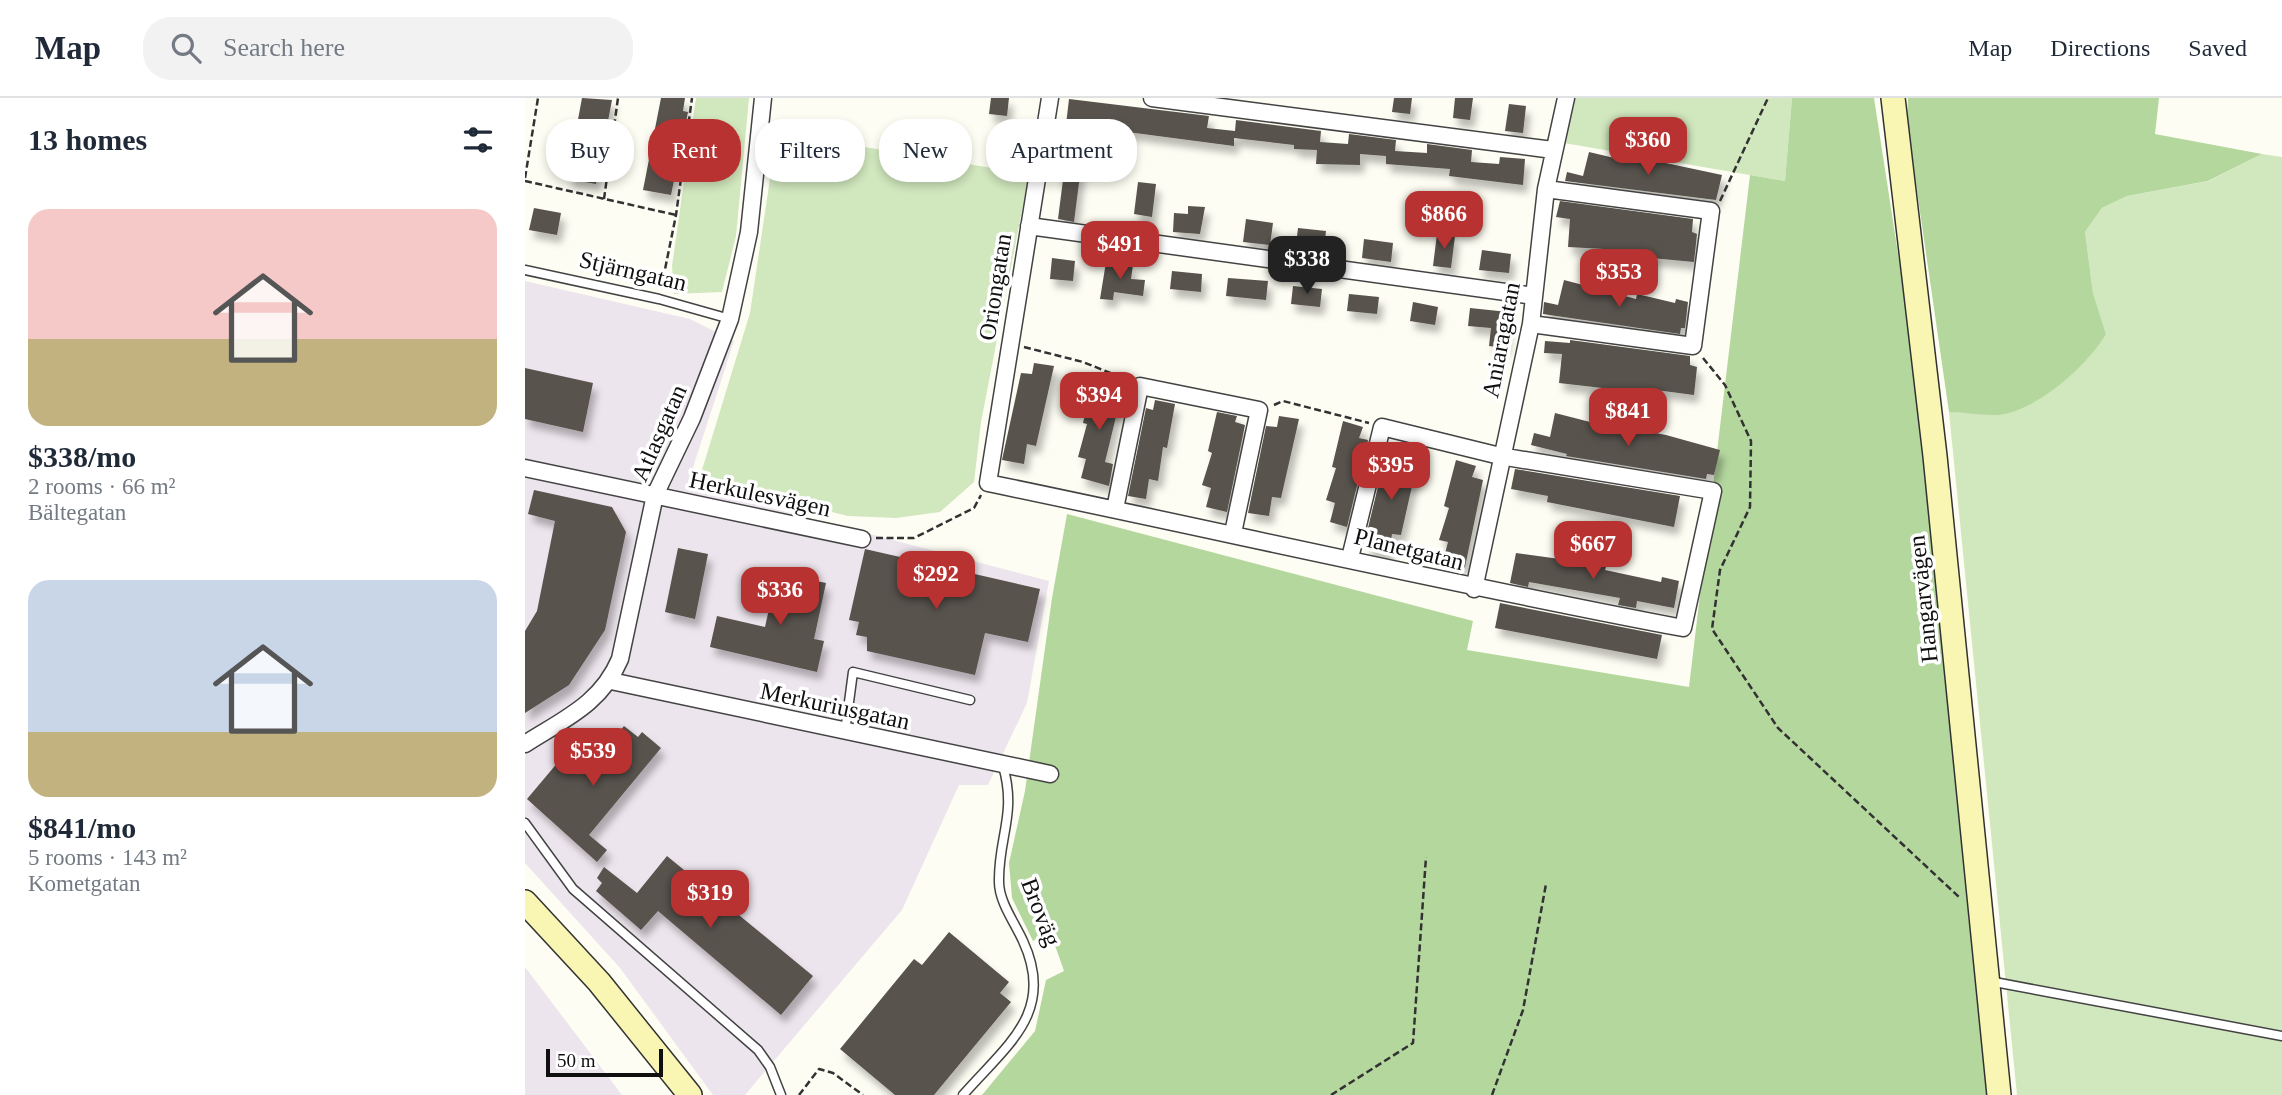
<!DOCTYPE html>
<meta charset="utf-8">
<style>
body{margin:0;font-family:"Times New Roman",serif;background:#f2f2f3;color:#1f2937;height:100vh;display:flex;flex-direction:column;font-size:26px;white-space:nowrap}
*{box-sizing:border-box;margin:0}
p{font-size:23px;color:#747a83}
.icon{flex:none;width:38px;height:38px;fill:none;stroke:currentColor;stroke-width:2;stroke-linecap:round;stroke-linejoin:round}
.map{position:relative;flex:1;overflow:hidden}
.sheet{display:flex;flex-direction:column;background:#fff;width:525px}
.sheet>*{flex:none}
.banner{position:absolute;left:21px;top:21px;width:665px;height:63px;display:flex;gap:14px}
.scale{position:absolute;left:21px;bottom:18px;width:117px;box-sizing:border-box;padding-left:7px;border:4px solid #101010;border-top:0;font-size:19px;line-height:24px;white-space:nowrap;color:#101010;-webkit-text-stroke:5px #fff;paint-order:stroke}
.price{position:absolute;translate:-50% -60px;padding:0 16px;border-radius:14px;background:#b73230;color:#fff;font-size:23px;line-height:46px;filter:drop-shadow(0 2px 4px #0008)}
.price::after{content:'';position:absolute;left:50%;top:42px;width:21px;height:16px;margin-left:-10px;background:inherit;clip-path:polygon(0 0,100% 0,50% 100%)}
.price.selected{background:#222;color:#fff}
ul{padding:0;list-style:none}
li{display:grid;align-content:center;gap:14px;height:371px;padding:0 28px}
li span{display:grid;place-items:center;height:217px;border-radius:21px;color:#555}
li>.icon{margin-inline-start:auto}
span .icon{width:126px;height:126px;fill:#fffc;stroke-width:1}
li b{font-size:30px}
h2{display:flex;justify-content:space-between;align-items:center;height:84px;padding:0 28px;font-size:30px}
.chip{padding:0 24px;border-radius:28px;background:#fff;box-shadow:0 4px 10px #0003;font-size:24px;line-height:63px}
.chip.selected{background:#b73230;color:#fff}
header{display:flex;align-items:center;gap:42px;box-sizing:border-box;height:98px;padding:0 35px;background:#fff;border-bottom:2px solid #e0e1e3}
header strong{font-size:33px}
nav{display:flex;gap:38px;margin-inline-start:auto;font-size:24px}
.search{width:490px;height:63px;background:#f2f2f3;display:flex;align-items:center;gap:18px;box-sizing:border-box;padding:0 24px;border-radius:28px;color:#747a83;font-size:26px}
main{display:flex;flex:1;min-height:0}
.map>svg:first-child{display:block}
</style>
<header>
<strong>Map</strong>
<div class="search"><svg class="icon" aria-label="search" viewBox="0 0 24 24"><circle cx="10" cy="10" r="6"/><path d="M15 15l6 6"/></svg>Search here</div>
<nav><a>Map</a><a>Directions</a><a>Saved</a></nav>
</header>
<main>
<section class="sheet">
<h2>13 homes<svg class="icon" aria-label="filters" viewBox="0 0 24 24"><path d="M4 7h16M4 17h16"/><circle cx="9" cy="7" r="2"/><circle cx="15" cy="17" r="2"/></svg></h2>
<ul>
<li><span style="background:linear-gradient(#f6c9c9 60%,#c2b280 0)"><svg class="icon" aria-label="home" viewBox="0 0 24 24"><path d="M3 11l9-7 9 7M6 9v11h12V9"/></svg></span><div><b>$338/mo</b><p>2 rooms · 66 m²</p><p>Bältegatan</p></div></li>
<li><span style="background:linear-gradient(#c9d6e8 70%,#c2b280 0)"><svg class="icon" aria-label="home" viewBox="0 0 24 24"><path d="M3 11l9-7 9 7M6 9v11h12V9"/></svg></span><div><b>$841/mo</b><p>5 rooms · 143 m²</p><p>Kometgatan</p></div></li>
</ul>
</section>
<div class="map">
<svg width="1757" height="997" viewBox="0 0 1757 997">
<defs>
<filter id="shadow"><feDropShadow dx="4.5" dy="8" stdDeviation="3.5" flood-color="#0004"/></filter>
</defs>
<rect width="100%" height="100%" fill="#fefdf3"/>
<path fill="#ede5ed" d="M0,183L165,221L209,243L162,388L524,483L502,605L463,687H434L377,812L220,997H188L95,870L0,765Z
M0,869L97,997H0Z"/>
<path fill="#d1e7be" d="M171,0H224L211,138L197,194L149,196L147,168Z
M1048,0H1267L1260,83L1039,45Z
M333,48L504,76L456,324L449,384L415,414L371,420L323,418L216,392L173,385L225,215L247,67L328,76Z
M1737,56L1757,59V997H1492L1424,314L1483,315L1581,236L1568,195L1560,134L1577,110L1602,98L1684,83Z"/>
<path fill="#b4d79e" d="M1267,0H1349L1386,240L1463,997H457L510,933L521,882L539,873L525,833L508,843L487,800L484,765L500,693L527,500L542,416L948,523L942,552L1164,589L1225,77L1260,83Z
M1383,0H1634L1630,36L1737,56L1683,83L1602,98L1577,110L1560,134L1568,195L1581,236C1562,267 1521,304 1484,315C1468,320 1442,314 1424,314L1382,24Z"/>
<path fill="#58524d" filter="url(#shadow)" d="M57,0L87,2L71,86L42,81Z
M136,0H160L158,13L163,14L146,97L118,92Z
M466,0H484L482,18L464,16Z
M869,0H887L885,16L867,14Z
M930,0H948L945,22L928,20Z
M544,1L684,18L682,30L710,33L711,22L796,33L795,44L823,46L824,36L871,42L870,53L902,55V46L947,52L946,64L974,66L975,59L1000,61L998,87L924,78L925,71L861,66V58L835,56V67L791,66L792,52L769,51V47L709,40V48L595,33V40L569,37V31L541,27Z
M984,6L1001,8L998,35L980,33Z
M276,35L301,38L298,63L273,60Z
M1064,54L1102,63L1103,57L1197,77L1191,102L1040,83L1042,74L1058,78Z
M535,67L556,69L549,124L533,121L538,82H533Z
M613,84L631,86L627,119L609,116Z
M1035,103L1168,121L1167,134L1172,136L1169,164L1116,159V153L1043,149L1045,121L1031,119Z
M663,108L680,109L675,136L648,134L649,115L663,116Z
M9,110L36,115L32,137L4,132Z
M721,121L748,125L745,147L718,144Z
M773,130L801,133L799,150L771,147Z
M912,136L930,138L926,170L908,168Z
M839,141L868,145L866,164L837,160Z
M957,152L986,156L984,175L954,172Z
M527,160L550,163L548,183L525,181Z
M581,164L608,167L606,181L620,182L618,198L589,194L588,202L575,201Z
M647,173L677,176L676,194L645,191Z
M703,180L743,183L741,202L701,198Z
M1039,182L1111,201L1112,196L1150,205L1151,201L1163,204L1160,230H1156L1155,236L1018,216L1019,204L1033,207Z
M768,188L797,191L795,209L766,206Z
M824,196L854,199L852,216L822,213Z
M888,204L913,209L910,227L885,223Z
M945,210L983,214L980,250L964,248L966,230L943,228Z
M1045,242L1165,258V267L1172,269L1169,297L1131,292L1130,296L1034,285L1037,256L1019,255L1020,243L1045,245Z
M509,265L529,268L511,348L502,346L499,366L477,362L496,275L507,276Z
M0,270L68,285L58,334L0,321Z
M569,279L589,285L586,296L596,298L580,364L588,366L584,388L556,380L561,361L553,359L562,326L558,325Z
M630,302L650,306L642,350L638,349L633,383L624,381L621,401L603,398L621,310L628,312Z
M692,314L712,318L710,324L720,327L702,414L681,409L686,390L677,387L687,355L683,353Z
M1030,315L1104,334L1105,330L1141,337L1195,352L1189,377L1182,376L1181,381L1041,358L1042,356L1006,347L1009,335L1025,339Z
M754,318L774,321L756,400L747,399L744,418L723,415L741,328L752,329Z
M818,323L838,329L834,340L843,342L822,429L805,424L810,405L801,402L811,370L807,369Z
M873,354L894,357L876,437L867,436L864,455L842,451V434L859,364L872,366Z
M931,362L951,368L947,379L958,382L940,469L918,463L923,444L914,442L924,410L919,408Z
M990,371L1155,398L1149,429L1022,404L1023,398L986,391Z
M9,392L87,409L101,434L80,532L44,587L0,615V533L12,513L30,423L3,416Z
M153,450L183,456L170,521L140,514Z
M340,451L515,491L503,544L460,535L450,577L342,553V539L331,537L334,524L324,522Z
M991,455L1064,465L1081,469L1080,472L1136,484L1137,479L1154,483L1149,510L1112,503L1111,510L1093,507L1095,500L1004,484L1003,489L985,485Z
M252,475L301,485L289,541L299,543L292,574L185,549L192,518L240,529Z
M975,505L1137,537L1132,561L970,530Z
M99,628L113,639L117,634L136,650L64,737L82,752L72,764L2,701L39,657L60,675Z
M142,758L288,878L256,917L133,813L116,832L71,793L77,785L72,780L79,769L112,795Z
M424,834L484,884L475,895L486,904L409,997H370L315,951L389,861L397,867Z"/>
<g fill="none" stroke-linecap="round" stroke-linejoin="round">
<defs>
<path id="lane" d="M0,172L134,201L205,221
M320,634L328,574L445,602
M0,725L48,791L233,952L245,969L256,997
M1464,883L1757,938
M438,997C482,947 531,914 498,843C490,825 474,804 474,784C473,740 492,716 478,668"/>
<path id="street" d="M525,0L463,385C695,433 925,486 1158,530L1188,393L975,358L857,329L825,460
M627,0L1028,52
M504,128L1009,198
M1006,226L1168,248L1186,113L1021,91
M0,370L337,441
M590,411L615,288L734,312L708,435
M949,491L1006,226L1021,91L1041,0
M86,583L525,676
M0,646C39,621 76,606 95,561L130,397L167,320L205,221L224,134L238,0"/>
<path id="secondary" d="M1368,0L1410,358L1474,997
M0,804L74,884L165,997"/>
</defs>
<use href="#lane" stroke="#434343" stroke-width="11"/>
<use href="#street" stroke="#434343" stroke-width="19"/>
<use href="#secondary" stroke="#323232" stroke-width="26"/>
<path stroke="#323232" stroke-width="2.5" stroke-dasharray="7 3.5" stroke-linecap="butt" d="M0,80L13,0
M0,83L151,117
M79,101L93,0
M1195,103L1243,0
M136,191L151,117L167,0
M499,249L558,264L603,282
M1178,260L1200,287L1226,343L1225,409L1195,472L1187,531L1253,630L1434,799
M749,307L758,303L844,325
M351,440H389L449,410L456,397
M274,997L294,971L308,975L338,997
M806,997L888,945L901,759
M967,997L998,912L1021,786"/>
<use href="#lane" stroke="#fff" stroke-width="8"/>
<use href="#street" stroke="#fff" stroke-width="16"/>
<use href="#secondary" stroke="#f9f6b3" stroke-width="23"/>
</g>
<g text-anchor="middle" stroke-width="7" stroke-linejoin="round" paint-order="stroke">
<g font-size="24" fill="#101010" stroke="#fff">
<text transform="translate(108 173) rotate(13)" y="8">Stjärngatan</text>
<text transform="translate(470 189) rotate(-81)" y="8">Oriongatan</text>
<text transform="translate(976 242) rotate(-79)" y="8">Aniaragatan</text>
<text transform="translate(134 335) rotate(-66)" y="8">Atlasgatan</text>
<text transform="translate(235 396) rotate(12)" y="8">Herkulesvägen</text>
<text transform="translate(884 451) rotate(14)" y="8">Planetgatan</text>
<text transform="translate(1398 501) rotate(-96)" y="8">Hangarvägen</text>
<text transform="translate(310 608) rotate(12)" y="8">Merkuriusgatan</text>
<text transform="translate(516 814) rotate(69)" y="8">Broväg</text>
</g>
</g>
</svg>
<div class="scale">50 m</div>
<b class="price" style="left:1123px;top:79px">$360</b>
<b class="price" style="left:919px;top:153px">$866</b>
<b class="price" style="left:595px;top:183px">$491</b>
<b class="price selected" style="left:782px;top:198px">$338</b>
<b class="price" style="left:1094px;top:211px">$353</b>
<b class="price" style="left:574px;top:334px">$394</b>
<b class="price" style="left:1103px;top:350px">$841</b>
<b class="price" style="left:866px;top:404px">$395</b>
<b class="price" style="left:1068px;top:483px">$667</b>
<b class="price" style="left:411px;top:513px">$292</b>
<b class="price" style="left:255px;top:529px">$336</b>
<b class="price" style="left:68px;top:690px">$539</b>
<b class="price" style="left:185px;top:832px">$319</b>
<div class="banner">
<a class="chip">Buy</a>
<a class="chip selected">Rent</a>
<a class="chip">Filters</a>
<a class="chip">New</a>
<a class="chip">Apartment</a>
</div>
</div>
</main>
